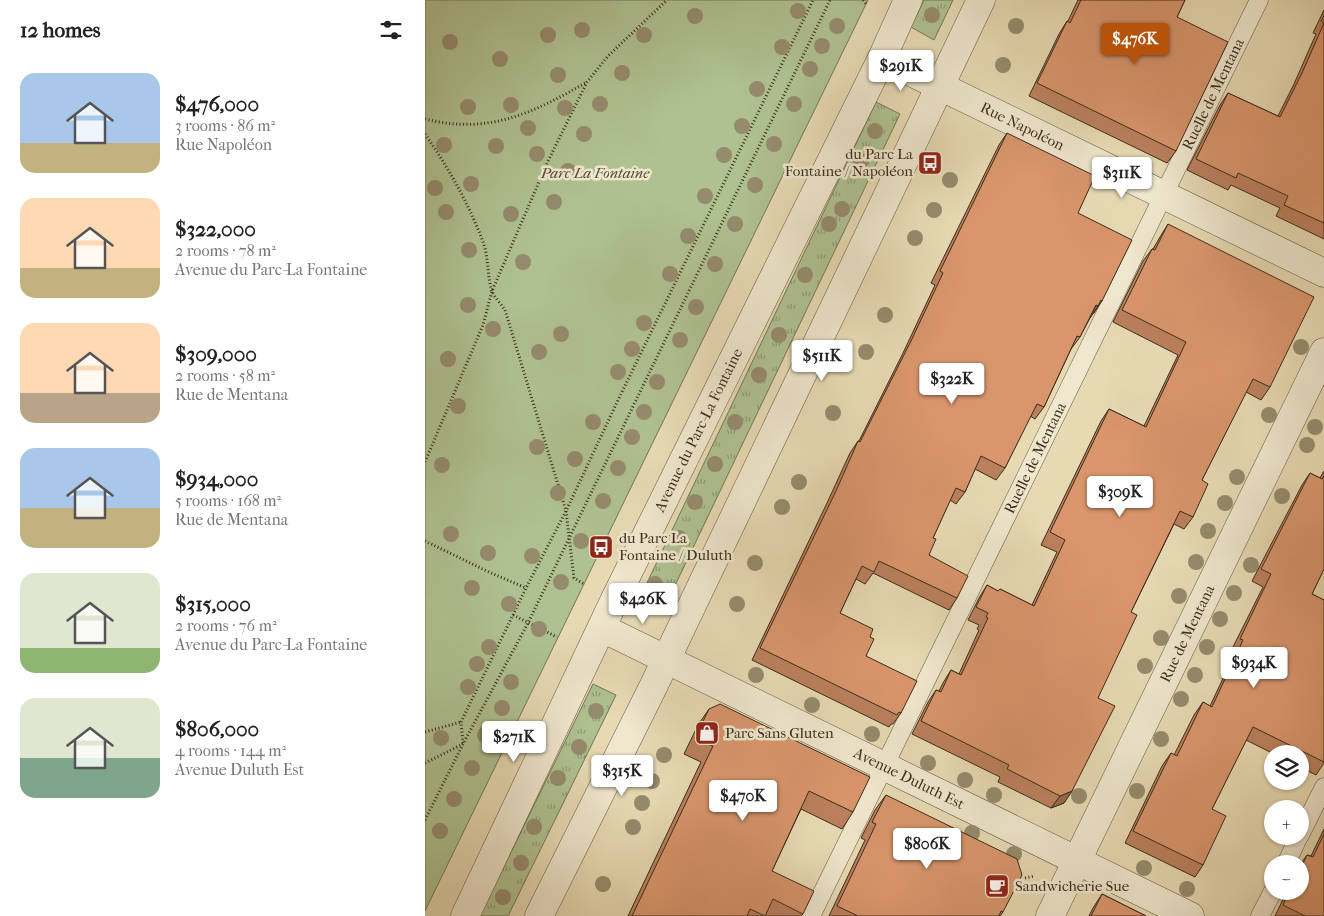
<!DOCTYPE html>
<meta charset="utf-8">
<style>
body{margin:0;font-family:"IM FELL French Canon",serif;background:#f6f6f6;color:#222;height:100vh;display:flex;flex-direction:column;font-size:19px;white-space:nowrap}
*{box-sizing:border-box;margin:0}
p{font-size:16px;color:#767676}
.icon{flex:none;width:28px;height:28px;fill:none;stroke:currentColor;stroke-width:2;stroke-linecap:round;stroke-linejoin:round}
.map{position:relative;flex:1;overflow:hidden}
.panel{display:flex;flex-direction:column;background:#fff;width:425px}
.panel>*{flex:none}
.buttons{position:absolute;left:839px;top:745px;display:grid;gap:10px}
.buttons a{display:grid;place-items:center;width:45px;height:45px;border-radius:50%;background:#fff;box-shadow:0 1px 4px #0004;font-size:25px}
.price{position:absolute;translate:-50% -42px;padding:0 11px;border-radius:5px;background:#fff;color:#222;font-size:16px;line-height:32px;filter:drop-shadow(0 1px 2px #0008)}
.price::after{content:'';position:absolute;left:50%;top:30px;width:15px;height:11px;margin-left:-8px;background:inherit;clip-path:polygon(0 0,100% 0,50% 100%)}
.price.current{background:#b45309;color:#fff}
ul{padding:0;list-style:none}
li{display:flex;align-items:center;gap:15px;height:125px;padding:0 20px}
li span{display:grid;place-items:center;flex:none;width:140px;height:100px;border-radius:15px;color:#555}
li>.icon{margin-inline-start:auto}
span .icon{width:60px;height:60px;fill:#fffc;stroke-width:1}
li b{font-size:21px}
h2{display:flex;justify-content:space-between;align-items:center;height:60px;padding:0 20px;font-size:21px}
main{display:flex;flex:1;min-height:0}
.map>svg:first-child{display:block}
</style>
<main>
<section class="panel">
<h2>12 homes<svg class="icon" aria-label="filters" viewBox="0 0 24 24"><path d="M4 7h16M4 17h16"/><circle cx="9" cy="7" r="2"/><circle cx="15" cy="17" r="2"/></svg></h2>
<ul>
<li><span style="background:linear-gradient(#a9c7e8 70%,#c2b280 0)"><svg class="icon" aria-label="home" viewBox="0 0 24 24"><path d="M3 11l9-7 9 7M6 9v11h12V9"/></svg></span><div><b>$476,000</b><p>3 rooms · 86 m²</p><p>Rue Napoléon</p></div></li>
<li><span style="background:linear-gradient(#ffd9b3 70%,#c2b280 0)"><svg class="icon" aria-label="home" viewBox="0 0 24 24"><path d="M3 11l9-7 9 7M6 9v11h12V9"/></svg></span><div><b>$322,000</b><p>2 rooms · 78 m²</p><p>Avenue du Parc-La Fontaine</p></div></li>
<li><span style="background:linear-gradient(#ffd9b3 70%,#b9a48a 0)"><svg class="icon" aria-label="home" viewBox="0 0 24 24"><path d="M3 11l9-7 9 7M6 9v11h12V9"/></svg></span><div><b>$309,000</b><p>2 rooms · 58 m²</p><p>Rue de Mentana</p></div></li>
<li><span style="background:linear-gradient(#a9c7e8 60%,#c2b280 0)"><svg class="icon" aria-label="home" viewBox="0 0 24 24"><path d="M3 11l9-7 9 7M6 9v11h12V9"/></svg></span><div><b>$934,000</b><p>5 rooms · 168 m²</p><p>Rue de Mentana</p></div></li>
<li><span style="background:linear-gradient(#dfe7d0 75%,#8fb573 0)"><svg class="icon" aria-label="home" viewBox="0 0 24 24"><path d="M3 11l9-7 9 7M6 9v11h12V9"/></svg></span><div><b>$315,000</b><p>2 rooms · 76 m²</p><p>Avenue du Parc-La Fontaine</p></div></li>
<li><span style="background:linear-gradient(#dfe7d0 60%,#7fa58c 0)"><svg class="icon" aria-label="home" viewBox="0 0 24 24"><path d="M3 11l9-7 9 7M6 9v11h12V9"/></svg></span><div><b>$806,000</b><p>4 rooms · 144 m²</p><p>Avenue Duluth Est</p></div></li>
</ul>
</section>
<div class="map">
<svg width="899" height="916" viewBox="0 0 899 916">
<defs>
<pattern id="grass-tufts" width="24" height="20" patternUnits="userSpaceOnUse" patternTransform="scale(1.25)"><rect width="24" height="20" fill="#afc191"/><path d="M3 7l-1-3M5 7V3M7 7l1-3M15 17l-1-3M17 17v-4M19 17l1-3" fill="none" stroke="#909d76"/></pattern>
</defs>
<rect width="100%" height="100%" fill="#e7dab3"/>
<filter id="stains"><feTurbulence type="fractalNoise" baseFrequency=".004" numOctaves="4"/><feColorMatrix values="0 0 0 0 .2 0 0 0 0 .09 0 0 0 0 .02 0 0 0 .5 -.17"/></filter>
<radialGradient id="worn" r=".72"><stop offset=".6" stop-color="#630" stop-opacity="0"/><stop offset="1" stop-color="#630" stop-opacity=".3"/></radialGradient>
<path fill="url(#grass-tufts)" stroke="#757656" d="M499,0H528L509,40L486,27Z
M451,102L475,114L244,598L220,587Z
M168,684L191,695L83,916H55Z"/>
<path fill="#afc191" stroke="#757656" d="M0,0H443L0,911Z"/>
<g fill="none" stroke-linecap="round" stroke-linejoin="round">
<defs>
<g id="service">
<path d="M875,835L899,787"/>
<path d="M861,864L874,836"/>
<path id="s1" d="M386,916L834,0"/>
<path d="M835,916L848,891"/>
</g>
<g id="minor">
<path id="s2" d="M457,58L899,273"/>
<path id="s3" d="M177,628L765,916"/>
<path id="s4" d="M40,916L190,599L457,58L483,0"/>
<path d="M114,916L229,685L556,0"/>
<path id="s5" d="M625,916L899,352"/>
</g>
</defs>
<use href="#service" stroke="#665841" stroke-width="19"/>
<use href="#minor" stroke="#665841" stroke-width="29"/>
<path stroke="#3b2c1b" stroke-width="3" stroke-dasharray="1 2.5" stroke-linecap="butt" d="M438,0L441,4
M0,119C64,135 108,113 162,82
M0,134C23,167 44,204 58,242C64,258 62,277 67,291C69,297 76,304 80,310L141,511L149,578L159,584
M0,462L58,325L67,291L123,161L162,82L183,56L242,0
M0,541L66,573L101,588
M88,615L132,637
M0,732L36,722
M38,743L36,722L101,588L141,511L195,396L388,0
M0,763L38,744
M0,820L38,744L103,623L405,0
M600,878L610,876"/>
<use href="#service" stroke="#efe7ce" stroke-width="18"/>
<use href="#minor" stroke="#efe7ce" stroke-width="28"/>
</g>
<g fill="#958b6d">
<circle cx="373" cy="11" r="8"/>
<circle cx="507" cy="15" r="8"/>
<circle cx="270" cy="16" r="8"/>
<circle cx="412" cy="26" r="8"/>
<circle cx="591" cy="26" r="8"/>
<circle cx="157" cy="30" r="8"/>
<circle cx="123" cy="35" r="8"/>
<circle cx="219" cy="35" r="8"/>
<circle cx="25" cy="42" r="8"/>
<circle cx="397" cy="46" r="8"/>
<circle cx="357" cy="47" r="8"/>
<circle cx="75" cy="59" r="8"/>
<circle cx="578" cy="65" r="8"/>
<circle cx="385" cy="69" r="8"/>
<circle cx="197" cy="73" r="8"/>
<circle cx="133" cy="75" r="8"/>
<circle cx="332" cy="89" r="8"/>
<circle cx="175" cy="104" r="8"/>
<circle cx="369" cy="104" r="8"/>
<circle cx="86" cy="105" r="8"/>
<circle cx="43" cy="107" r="8"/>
<circle cx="140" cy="108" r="8"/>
<circle cx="317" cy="126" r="8"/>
<circle cx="103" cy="128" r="8"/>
<circle cx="450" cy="131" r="8"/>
<circle cx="159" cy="134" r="8"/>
<circle cx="349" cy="144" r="8"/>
<circle cx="19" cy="145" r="8"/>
<circle cx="71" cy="146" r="8"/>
<circle cx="112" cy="154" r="8"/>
<circle cx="299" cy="155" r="8"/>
<circle cx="436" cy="161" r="8"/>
<circle cx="143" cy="171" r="8"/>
<circle cx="525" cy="180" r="8"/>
<circle cx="46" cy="184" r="8"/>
<circle cx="330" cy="185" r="8"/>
<circle cx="10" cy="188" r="8"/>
<circle cx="280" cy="196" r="8"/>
<circle cx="129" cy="202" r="8"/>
<circle cx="417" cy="209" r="8"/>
<circle cx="509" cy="210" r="8"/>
<circle cx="21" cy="212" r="8"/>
<circle cx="86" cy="214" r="8"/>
<circle cx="310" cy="224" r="8"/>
<circle cx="404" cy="224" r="8"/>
<circle cx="263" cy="236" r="8"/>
<circle cx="490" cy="238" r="8"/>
<circle cx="44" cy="250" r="8"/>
<circle cx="98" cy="262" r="8"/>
<circle cx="290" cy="264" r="8"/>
<circle cx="245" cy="274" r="8"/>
<circle cx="380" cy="275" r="8"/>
<circle cx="43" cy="305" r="8"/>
<circle cx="271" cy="307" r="8"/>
<circle cx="460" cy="315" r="8"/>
<circle cx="219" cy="323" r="8"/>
<circle cx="68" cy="329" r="8"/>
<circle cx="136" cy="334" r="8"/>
<circle cx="354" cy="335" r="8"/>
<circle cx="255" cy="340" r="8"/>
<circle cx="876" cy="347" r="8"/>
<circle cx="207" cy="349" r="8"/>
<circle cx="114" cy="352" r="8"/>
<circle cx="441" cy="352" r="8"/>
<circle cx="23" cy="359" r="8"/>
<circle cx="193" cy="372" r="8"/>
<circle cx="334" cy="375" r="8"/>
<circle cx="232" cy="382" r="8"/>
<circle cx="33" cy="406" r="8"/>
<circle cx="219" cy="412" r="8"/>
<circle cx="408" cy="413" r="8"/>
<circle cx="844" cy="415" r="8"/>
<circle cx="168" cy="422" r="8"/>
<circle cx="310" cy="422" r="8"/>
<circle cx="890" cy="427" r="8"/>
<circle cx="207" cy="437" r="8"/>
<circle cx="882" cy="445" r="8"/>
<circle cx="112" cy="447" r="8"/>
<circle cx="150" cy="459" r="8"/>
<circle cx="290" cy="464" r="8"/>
<circle cx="17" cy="465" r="8"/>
<circle cx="193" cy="468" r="8"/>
<circle cx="812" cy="477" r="8"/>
<circle cx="374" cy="482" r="8"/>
<circle cx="133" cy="493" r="8"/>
<circle cx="857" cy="496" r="8"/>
<circle cx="178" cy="501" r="8"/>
<circle cx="270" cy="502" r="8"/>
<circle cx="800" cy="503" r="8"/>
<circle cx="357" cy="507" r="8"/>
<circle cx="783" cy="531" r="8"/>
<circle cx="26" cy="534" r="8"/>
<circle cx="254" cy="538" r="8"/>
<circle cx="156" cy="541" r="8"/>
<circle cx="63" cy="553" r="8"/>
<circle cx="107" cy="556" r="8"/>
<circle cx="771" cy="562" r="8"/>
<circle cx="330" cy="563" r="8"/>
<circle cx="826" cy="565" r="8"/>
<circle cx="136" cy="582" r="8"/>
<circle cx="230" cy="584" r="8"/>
<circle cx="47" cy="588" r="8"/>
<circle cx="809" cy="593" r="8"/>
<circle cx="754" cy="596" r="8"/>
<circle cx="84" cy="604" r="8"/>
<circle cx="312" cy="604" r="8"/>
<circle cx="795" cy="619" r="8"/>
<circle cx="114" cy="629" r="8"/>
<circle cx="736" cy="638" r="8"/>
<circle cx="64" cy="647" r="8"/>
<circle cx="782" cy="647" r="8"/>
<circle cx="52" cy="664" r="8"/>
<circle cx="720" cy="666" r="8"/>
<circle cx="331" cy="675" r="8"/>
<circle cx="770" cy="675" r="8"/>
<circle cx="86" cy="682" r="8"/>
<circle cx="43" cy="687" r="8"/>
<circle cx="756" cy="699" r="8"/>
<circle cx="387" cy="705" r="8"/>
<circle cx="77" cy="708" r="8"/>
<circle cx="171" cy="711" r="8"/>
<circle cx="447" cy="734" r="8"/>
<circle cx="60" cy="735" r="8"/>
<circle cx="16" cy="738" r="8"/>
<circle cx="736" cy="739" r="8"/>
<circle cx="154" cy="747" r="8"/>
<circle cx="239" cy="755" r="8"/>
<circle cx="503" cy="763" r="8"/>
<circle cx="47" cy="768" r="8"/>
<circle cx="133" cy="778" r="8"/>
<circle cx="540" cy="780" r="8"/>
<circle cx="227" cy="781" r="8"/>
<circle cx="712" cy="791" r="8"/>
<circle cx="569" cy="795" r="8"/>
<circle cx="654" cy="796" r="8"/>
<circle cx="29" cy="799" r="8"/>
<circle cx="217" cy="803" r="8"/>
<circle cx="109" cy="827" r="8"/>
<circle cx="208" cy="827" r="8"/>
<circle cx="15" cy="831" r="8"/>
<circle cx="547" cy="833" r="8"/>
<circle cx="589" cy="854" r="8"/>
<circle cx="96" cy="863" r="8"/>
<circle cx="719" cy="868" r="8"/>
<circle cx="178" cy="884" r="8"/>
<circle cx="762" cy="889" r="8"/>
<circle cx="78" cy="897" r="8"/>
</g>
<path fill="#bb805d" stroke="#3b2c1b" d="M653,0H760L752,17L751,151L742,163L604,96L634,34L642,21H643Z
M899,10V239L851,216L855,208L806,185L803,190L762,170L795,105L803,93L853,116L869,84L891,34L888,33Z
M582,133L653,213L677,301L669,313H668L665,318L655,337L646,349L619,407L610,419L605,416L580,468L571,480L550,469L540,492L531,504L525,500L508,538L504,555L532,598L524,610L448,573L440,584L431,579L415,613L445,637L441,656L476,713L468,724H466L464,727L327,660L402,503L425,453L433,441H434L478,353L510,285L506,283L574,145Z
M743,224L845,387L836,400L821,392L777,480L768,517L759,529L749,524L706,612L673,698L647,791L639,803L626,808L573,782L575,777L487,734L503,702L511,690L514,691L518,683L526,670L534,674L554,630L552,629L554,625L543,620L554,598L562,585L573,591L575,589L607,605L632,552L616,545L676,421L684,409L719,426L753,355L688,322L718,261L727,249H728L735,237Z
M899,471V569L887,594L899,600V763L891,775L875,767V754H849L821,740L787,809L778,865L770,877L700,843L737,766L746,753L749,755L769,715L778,702L785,706L810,653L806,651L838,587L827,581L877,485L885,473L895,478Z
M284,709L428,812L417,829L376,809L347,871L378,914L376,916H203L276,762L259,754L273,725Z
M461,795L578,912L575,916H404L440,840L436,838L450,810Z
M899,829V916H850L862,891H875V865L882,855L886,856Z
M677,894L721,916H664L668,908Z"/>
<path fill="#98684c" stroke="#3b2c1b" d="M671,305L673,306L665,318Z
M647,791L639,803L626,808L635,796Z"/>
<path fill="#d9956c" stroke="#3b2c1b" d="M656,0H760L752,17L803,42L751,151L612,83L642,21L645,23Z
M899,16V223L859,205L863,196L813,173L811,178L771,159L803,93L855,117L877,73L899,23L896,21Z
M582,133L670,176L653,213L707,240L677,301L676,300L673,306L671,305L655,337L652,336L619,407L612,404L580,468L556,456L540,492L531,488L508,538L511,539L504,555L543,576L532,598L454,561L449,572L437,566L415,613L448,629L445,637L449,639L441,656L492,681L476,713L474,712L472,715L335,648L411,491L433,441L435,442L486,341L518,273L515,271Z
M743,224L889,297L845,387L828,379L777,480L783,484L768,517L755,511L706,612L712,615L673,698L690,706L647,791L635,796L582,769L584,765L496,721L511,690L516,692L526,670L536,675L563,618L561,617L563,613L551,607L562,585L573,591L575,589L609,606L640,540L625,532L684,409L721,427L761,342L697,310L727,249L730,250Z
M885,473L897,479L899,476V569L887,594L899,600V762L828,727L787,809L801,816L778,865L708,831L746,753L752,756L778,702L787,707L818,640L815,639L846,574L836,569Z
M295,704L445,777L428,812L384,791L347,871L389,891L378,914L348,899L340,916L325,909L322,916H207L288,746L270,738L284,709Z
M461,795L592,859L597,875L578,912L576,911L574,916H433L412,906L451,824L447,822Z
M899,834V916H880L858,905L864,891H875V870L882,855L888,857Z
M677,894L721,916H666Z"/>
<defs>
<symbol id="bus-square" viewBox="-11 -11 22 22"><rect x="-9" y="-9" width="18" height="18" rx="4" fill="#8f2418" stroke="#efe7ce"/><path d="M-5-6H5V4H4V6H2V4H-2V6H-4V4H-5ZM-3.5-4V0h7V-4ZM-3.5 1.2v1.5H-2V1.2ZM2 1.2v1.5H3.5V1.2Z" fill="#fff"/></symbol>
<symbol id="shop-square" viewBox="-11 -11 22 22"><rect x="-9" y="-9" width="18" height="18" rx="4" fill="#8f2418" stroke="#efe7ce"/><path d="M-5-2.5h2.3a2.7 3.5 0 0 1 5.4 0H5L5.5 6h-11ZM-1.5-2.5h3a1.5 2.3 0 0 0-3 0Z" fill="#fff"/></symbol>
<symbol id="cafe-square" viewBox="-11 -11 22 22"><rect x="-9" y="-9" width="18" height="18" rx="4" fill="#8f2418" stroke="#efe7ce"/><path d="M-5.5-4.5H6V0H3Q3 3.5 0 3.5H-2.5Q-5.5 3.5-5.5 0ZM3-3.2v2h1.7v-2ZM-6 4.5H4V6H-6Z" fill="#fff"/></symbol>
</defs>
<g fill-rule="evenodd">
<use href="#bus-square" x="491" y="149" width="28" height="28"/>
<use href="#bus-square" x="162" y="533" width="28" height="28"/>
<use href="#shop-square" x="268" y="719" width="28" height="28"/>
<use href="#cafe-square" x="558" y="872" width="28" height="28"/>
</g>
<g text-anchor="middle" stroke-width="5" stroke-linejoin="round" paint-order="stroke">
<g font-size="15" fill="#3b2c1b" stroke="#efe7ce">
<text dy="5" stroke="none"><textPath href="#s1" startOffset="915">Ruelle de Mentana</textPath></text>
<text dy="5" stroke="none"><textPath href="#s2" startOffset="156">Rue Napoléon</textPath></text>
<text dy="5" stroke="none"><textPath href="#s4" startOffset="539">Avenue du Parc-La Fontaine</textPath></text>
<text dy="5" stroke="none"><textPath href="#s1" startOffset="510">Ruelle de Mentana</textPath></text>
<text dy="5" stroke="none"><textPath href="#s5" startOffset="314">Rue de Mentana</textPath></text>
<text dy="5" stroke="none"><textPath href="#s3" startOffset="342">Avenue Duluth Est</textPath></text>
</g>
<g font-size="15" fill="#3b2c1b" stroke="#efe7ce" text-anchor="start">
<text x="488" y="159" text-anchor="end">du Parc La<tspan x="488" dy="17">Fontaine / Napoléon</tspan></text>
<text x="194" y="543">du Parc La<tspan x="194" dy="17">Fontaine / Duluth</tspan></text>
<text x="300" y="738">Parc Sans Gluten</text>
<text x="590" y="891">Sandwicherie Sue</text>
</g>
<g font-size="15" font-style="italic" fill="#524a33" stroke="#efe7ce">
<text x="170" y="178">Parc La Fontaine</text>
</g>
</g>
<rect width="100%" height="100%" filter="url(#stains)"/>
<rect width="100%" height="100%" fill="url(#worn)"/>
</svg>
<div class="buttons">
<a><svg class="icon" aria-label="layers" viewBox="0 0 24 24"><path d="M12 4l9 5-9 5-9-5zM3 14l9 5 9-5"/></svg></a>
<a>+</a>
<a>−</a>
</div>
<b class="price current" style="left:710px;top:65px">$476K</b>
<b class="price" style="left:476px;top:92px">$291K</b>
<b class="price" style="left:697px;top:199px">$311K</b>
<b class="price" style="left:397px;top:382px">$511K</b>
<b class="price" style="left:527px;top:405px">$322K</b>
<b class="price" style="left:695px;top:518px">$309K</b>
<b class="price" style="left:218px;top:625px">$426K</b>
<b class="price" style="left:829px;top:689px">$934K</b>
<b class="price" style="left:89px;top:763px">$271K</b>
<b class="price" style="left:197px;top:797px">$315K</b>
<b class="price" style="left:318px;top:822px">$470K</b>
<b class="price" style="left:502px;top:870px">$806K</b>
</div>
</main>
